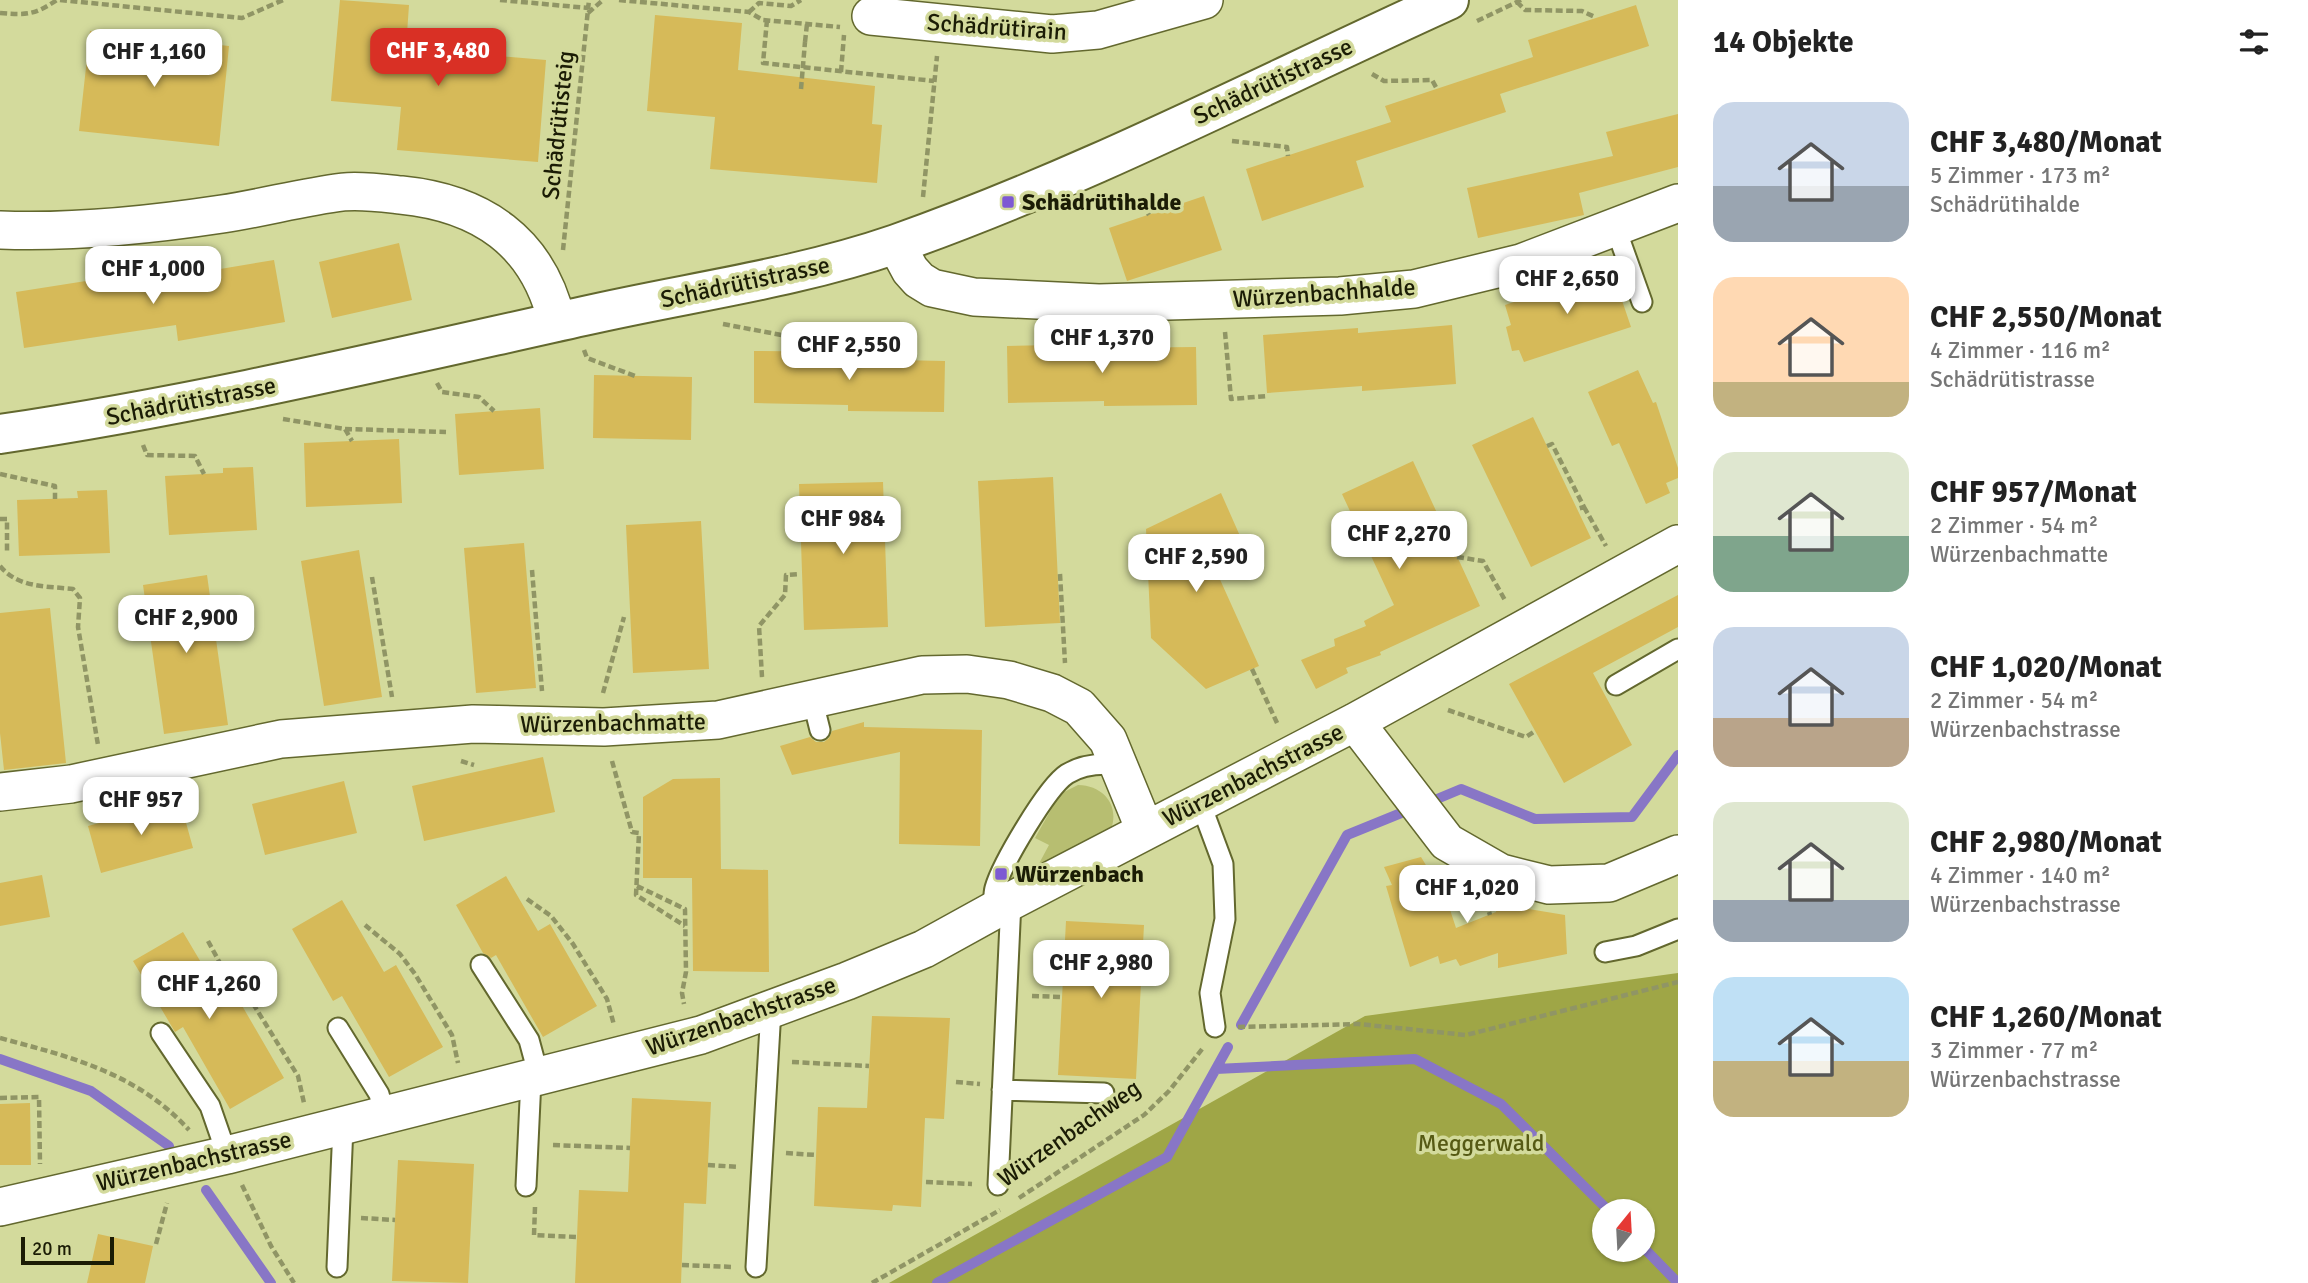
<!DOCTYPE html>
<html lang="de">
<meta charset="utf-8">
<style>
body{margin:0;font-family:Signika,sans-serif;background:#f6f6f6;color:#222;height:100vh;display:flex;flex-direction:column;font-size:26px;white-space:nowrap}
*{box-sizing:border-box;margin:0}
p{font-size:23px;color:#767676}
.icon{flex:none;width:38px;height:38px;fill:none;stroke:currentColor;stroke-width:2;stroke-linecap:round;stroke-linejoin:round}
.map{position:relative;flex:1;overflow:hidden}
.side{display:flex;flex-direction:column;background:#fff;width:630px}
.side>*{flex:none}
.needle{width:46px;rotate:18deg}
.fabs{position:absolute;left:1592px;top:1199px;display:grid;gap:14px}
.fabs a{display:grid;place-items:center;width:63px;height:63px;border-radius:50%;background:#fff;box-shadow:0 2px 5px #0004;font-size:35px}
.scale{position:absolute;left:21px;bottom:18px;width:93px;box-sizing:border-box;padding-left:7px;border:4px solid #1b1c05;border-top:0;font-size:19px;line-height:24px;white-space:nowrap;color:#1b1c05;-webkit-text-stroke:5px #d3da9c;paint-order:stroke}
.price{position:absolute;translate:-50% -60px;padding:0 16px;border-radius:14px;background:#fff;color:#222;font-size:23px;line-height:46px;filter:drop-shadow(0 2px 4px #0008)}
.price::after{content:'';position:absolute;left:50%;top:42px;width:21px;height:16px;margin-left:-10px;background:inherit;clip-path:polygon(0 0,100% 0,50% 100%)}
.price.selected{background:#d93025;color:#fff}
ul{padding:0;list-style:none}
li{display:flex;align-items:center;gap:21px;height:175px;padding:0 35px}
li span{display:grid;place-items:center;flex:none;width:196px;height:140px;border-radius:21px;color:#555}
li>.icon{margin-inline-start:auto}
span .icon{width:84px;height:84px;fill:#fffc;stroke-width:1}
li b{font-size:30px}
h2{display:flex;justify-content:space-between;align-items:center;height:84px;padding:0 35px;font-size:30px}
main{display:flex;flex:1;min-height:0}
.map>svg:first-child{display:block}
</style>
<main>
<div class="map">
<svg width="1678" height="1283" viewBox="0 0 1678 1283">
<rect width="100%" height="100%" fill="#d3da9c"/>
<path fill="#b7be71" d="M1078,785C1112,786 1124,818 1103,842L1016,888L1011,886V878L1019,864L1028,871H1035L1049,845L1035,838L1057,799L1062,793Z"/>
<path fill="#9fa646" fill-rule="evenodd" d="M1678,973V1283H889L1365,1016ZM1605,1211H1643V1250H1605Z"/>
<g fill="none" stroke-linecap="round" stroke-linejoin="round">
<path stroke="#8876c6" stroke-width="10" d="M1425,804L1461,789L1535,819L1632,817L1678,755
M1241,1025L1347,835L1411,809
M0,1059L91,1091L169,1146
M1216,1069L1415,1059L1501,1104L1609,1211
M206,1190L271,1283
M1643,1247L1678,1283
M937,1283L1167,1157L1228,1047"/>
</g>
<path fill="#d6ba59" d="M340,0L409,5L406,48L546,60L538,162L397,150L401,107L331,101Z
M1636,5L1649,46L1500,94L1506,112L1356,161L1364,187L1262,221L1246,169L1391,122L1385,106L1533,57L1528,40Z
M655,15L742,23L738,70L875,86L872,124L882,125L877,183L710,169L715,117L647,111Z
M90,31L229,46L219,146L79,131Z
M1678,114V167L1579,193L1584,215L1478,238L1467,188L1613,156L1606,132Z
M1204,196L1222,250L1127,281L1109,228Z
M399,243L412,300L332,318L319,262Z
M274,260L285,322L178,341L176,325L24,348L16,292L124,275L125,285Z
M1611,268L1631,327L1524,362L1519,350L1512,351L1506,327L1511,325L1505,305Z
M1452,325L1456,384L1362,391V386L1267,393L1263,335L1358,328V333Z
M1103,344V348L1196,347L1197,405L1104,406V401L1008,403L1007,346Z
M754,351L850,352L849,359L945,361L944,412L848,411V405L754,403Z
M1638,370L1653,403L1656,402L1678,468V478L1666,483L1670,493L1646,504L1619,443L1612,446L1588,392Z
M594,375L692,377L691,440L593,438Z
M540,408L544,469L459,475L455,414Z
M1533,417L1591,538L1531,567L1472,445Z
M399,439L402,503L306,507L304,443Z
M1413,461L1480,606L1380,652L1381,655L1346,668L1348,673L1316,689L1301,660L1335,646L1334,639L1366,626L1364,621L1394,605L1342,494Z
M253,467L257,530L169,535L165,476L223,473V468Z
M1053,477L1060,623L985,627L978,481Z
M883,482L888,627L804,630L799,484Z
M107,490L110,553L19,556L17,500L78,498L77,491Z
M1221,493L1240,536L1213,564L1259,666L1206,689L1151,638L1146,529Z
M701,521L709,669L633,673L626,525Z
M524,543L536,688L476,693L464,548Z
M359,550L382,697L324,706L301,561Z
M207,575L228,725L164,734L143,585Z
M1678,595V627L1593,673L1632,745L1564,783L1509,684Z
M50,608L66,763L4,770L0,733V613Z
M864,722V727L982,730L980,846L899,844L900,752L792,775L780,746L810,737L816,742H824L829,738L832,731Z
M543,757L555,812L424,841L412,786Z
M720,778L721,869L768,870L769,972L693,971L692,878H643V797L673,779Z
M344,781L357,833L265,855L252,804Z
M180,801L193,848L101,873L88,826Z
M1421,857L1432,875L1438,873L1456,928L1496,912L1497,904L1565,915L1567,954L1498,968V953L1460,966L1456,959L1440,964L1438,956L1410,967L1386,886L1392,885L1384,867Z
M42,875L50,917L0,926V883Z
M506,876L538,931L550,924L597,1006L543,1037L496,955L491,958L483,953L456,905Z
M342,900L384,972L396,965L443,1047L389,1077L342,996L333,1001L292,929Z
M1066,921L1144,925L1136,1079L1058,1075Z
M183,932L225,1003L237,997L284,1078L230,1109L183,1027L175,1032L133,961Z
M872,1016L950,1018L944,1119L925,1118L921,1207L893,1205L892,1211L814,1206L818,1107L867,1108Z
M632,1098L711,1102L706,1204L684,1203L681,1283H575L579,1190L628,1192Z
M30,1103L31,1165H0V1104Z
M398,1160L474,1164L468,1283L392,1281Z
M98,1234L153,1246L145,1283H87Z"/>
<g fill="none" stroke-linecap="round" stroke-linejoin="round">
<defs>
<path id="lane" d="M1616,229L1642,302
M1616,685L1678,649
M812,698L820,730
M1200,802L1223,864L1225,919L1210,993L1215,1027
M994,910C994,902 993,895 995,888C1002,864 1047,787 1067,774C1083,764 1101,763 1119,765
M1605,952L1636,946L1678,929
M481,965L529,1040L539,1077
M338,1028L379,1094L385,1116
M161,1033L210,1106L227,1155
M1002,1090L1104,1093
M998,1185L1011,901
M526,1186L531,1079
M337,1267L343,1126
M756,1267L771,1009"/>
<path id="street" d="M871,16L1052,34L1098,30L1204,0
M0,230C74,233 149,225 222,214C263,208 302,197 343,192C361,190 383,193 401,195C481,203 538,241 557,322
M896,244L910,270L919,280L932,288L974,297L1099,303L1340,296L1414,289L1521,263L1678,203
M1355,722L1447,842L1501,873L1549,885L1609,883L1678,854
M0,792L71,784L281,739L473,724L604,727L718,720L922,675L967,674L1009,680L1052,693L1079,707L1108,740L1145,830
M0,1207L227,1155L701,1035L847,981L924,949L1011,901L1355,722L1678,544"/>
<path id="secondary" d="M0,434C197,405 390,359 584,316C689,292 794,279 896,244C1086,177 1266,83 1449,0"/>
</defs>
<use href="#lane" stroke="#63682e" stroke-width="23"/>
<use href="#street" stroke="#63682e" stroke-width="40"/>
<use href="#secondary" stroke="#63682e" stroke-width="42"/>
<path stroke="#909565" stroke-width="4.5" stroke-dasharray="7 3.5" stroke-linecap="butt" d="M60,0L242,18L283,0
M500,0L588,8
M619,0L749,12L763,20L840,27
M1517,2L1525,10L1582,11L1595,17
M749,12L759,3L791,6L801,0
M0,13C28,15 34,15 57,0
M588,13L603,0
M767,20L763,63L934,81
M1477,21L1521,0
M805,42L807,24
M841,72L844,35
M1372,74L1384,81L1432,80L1437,89
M1232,141L1287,147L1288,156
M923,197L937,56
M1098,202L1146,210L1149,215
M563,250L589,0
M723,324L792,337L892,343L895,360
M1225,332L1231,399L1267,396
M1054,333V345
M1146,333L1147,348
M792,337L802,352
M584,350L587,358L635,376
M437,383L442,392L479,397L494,411
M283,419L345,429L352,441
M345,429L446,432
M143,445L147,455L195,456L204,474
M1547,446L1552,444L1584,507L1577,509
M0,474L55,486V499
M1584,507L1606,546
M0,519H7V551
M1457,557L1483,561L1506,602
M0,566C18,588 46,586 73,589L80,598L78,627L98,745
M532,570L542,691
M1060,574L1065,663
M372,577L392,697
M1252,669L1278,725
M762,677L759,626L785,595L786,575L799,574
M603,693L624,617
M1448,710L1526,737L1535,731
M461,761L474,765
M612,761L632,832L639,833L636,895L685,926
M637,886L685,909L686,972L682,993L684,1004
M527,899L551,916L573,944L607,999L614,1025
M1486,902L1490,915
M365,925L400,954L415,974L452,1035L458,1063
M208,941L234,989L242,986L298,1076L304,1103
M1032,996L1063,997
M1238,1027L1358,1024L1466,1035L1678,982
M0,1038C71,1057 137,1073 189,1130
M792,1062L869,1066
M956,1082L980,1084
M0,1098L39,1097L40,1164
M553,1145L630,1148
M786,1153L816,1155
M708,1165L739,1167
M926,1182L972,1184
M242,1185L271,1246L294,1283
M1019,1198L1144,1115L1169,1091L1203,1048
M535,1207L534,1235L577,1237
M361,1218L395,1220
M156,1244L167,1203
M682,1265L734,1267
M872,1283L1000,1210"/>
<use href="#lane" stroke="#fff" stroke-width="19"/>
<use href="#street" stroke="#fff" stroke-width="37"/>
<use href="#secondary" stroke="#fff" stroke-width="38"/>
<path stroke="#909565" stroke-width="4.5" stroke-dasharray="7 3.5" stroke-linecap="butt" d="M801,89L805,42"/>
</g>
<g fill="#7d59d3" stroke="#d3da9c" stroke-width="2.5">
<rect x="1001" y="195" width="14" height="14" rx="3.5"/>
<rect x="994" y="867" width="14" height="14" rx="3.5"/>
</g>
<g text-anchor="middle" stroke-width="7" stroke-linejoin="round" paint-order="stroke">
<g font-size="24" fill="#1b1c05" stroke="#d3da9c">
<text transform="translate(997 27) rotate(4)" y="8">Schädrütirain</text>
<text transform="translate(1273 81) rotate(-25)" y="8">Schädrütistrasse</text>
<text transform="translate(558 125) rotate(-84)" y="8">Schädrütisteig</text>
<text transform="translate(745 282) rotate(-12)" y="8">Schädrütistrasse</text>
<text transform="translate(1324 293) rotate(-4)" y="8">Würzenbachhalde</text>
<text transform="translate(191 401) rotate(-11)" y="8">Schädrütistrasse</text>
<text transform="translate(613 723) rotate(-1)" y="8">Würzenbachmatte</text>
<text transform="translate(1253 775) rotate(-27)" y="8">Würzenbachstrasse</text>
<text transform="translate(741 1016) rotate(-19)" y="8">Würzenbachstrasse</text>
<text transform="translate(1069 1133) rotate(-35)" y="8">Würzenbachweg</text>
<text transform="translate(194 1161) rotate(-13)" y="8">Würzenbachstrasse</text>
</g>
<g font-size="24" font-weight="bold" fill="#1b1c05" stroke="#d3da9c" text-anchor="start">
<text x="1022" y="210">Schädrütihalde</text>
<text x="1015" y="882">Würzenbach</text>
</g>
<g font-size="24" fill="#565a14" stroke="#d3da9c">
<text x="1481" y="1151">Meggerwald</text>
</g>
</g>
</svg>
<div class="fabs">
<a><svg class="needle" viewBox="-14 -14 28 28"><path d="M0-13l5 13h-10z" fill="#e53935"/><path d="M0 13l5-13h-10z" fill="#767676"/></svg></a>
</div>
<div class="scale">20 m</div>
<b class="price selected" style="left:438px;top:88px">CHF 3,480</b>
<b class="price" style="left:154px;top:89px">CHF 1,160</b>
<b class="price" style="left:153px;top:306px">CHF 1,000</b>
<b class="price" style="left:1567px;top:316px">CHF 2,650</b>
<b class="price" style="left:1102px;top:375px">CHF 1,370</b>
<b class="price" style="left:849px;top:382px">CHF 2,550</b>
<b class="price" style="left:843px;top:556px">CHF 984</b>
<b class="price" style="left:1399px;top:571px">CHF 2,270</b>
<b class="price" style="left:1196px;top:594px">CHF 2,590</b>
<b class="price" style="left:186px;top:655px">CHF 2,900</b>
<b class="price" style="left:141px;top:837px">CHF 957</b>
<b class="price" style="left:1467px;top:925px">CHF 1,020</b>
<b class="price" style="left:1101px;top:1000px">CHF 2,980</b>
<b class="price" style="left:209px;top:1021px">CHF 1,260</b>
</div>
<section class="side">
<h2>14 Objekte<svg class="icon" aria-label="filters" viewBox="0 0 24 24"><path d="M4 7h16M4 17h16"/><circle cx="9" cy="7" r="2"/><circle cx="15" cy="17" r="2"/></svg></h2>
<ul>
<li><span style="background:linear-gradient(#c9d6e8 60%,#9aa5b1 0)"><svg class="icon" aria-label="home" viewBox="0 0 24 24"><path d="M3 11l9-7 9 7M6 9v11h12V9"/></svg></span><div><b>CHF 3,480/Monat</b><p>5 Zimmer · 173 m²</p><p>Schädrütihalde</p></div></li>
<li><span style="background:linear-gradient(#ffd9b3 75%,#c2b280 0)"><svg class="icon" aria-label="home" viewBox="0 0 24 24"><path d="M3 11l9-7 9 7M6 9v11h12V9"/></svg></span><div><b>CHF 2,550/Monat</b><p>4 Zimmer · 116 m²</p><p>Schädrütistrasse</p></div></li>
<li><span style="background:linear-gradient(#dfe7d0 60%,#7fa58c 0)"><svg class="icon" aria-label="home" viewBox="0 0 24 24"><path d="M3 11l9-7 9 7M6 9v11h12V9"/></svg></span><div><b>CHF 957/Monat</b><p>2 Zimmer · 54 m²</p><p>Würzenbachmatte</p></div></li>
<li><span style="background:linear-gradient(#c9d6e8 65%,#b9a48a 0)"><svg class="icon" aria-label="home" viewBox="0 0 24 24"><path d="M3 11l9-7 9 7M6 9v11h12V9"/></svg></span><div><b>CHF 1,020/Monat</b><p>2 Zimmer · 54 m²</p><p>Würzenbachstrasse</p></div></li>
<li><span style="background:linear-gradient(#dfe7d0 70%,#9aa5b1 0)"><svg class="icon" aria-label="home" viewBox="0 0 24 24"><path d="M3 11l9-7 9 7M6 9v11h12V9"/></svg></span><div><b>CHF 2,980/Monat</b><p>4 Zimmer · 140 m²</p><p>Würzenbachstrasse</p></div></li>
<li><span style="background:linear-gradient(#bfe0f5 60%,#c2b280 0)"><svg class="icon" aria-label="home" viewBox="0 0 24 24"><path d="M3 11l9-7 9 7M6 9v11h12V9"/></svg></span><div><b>CHF 1,260/Monat</b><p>3 Zimmer · 77 m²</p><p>Würzenbachstrasse</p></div></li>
</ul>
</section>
</main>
